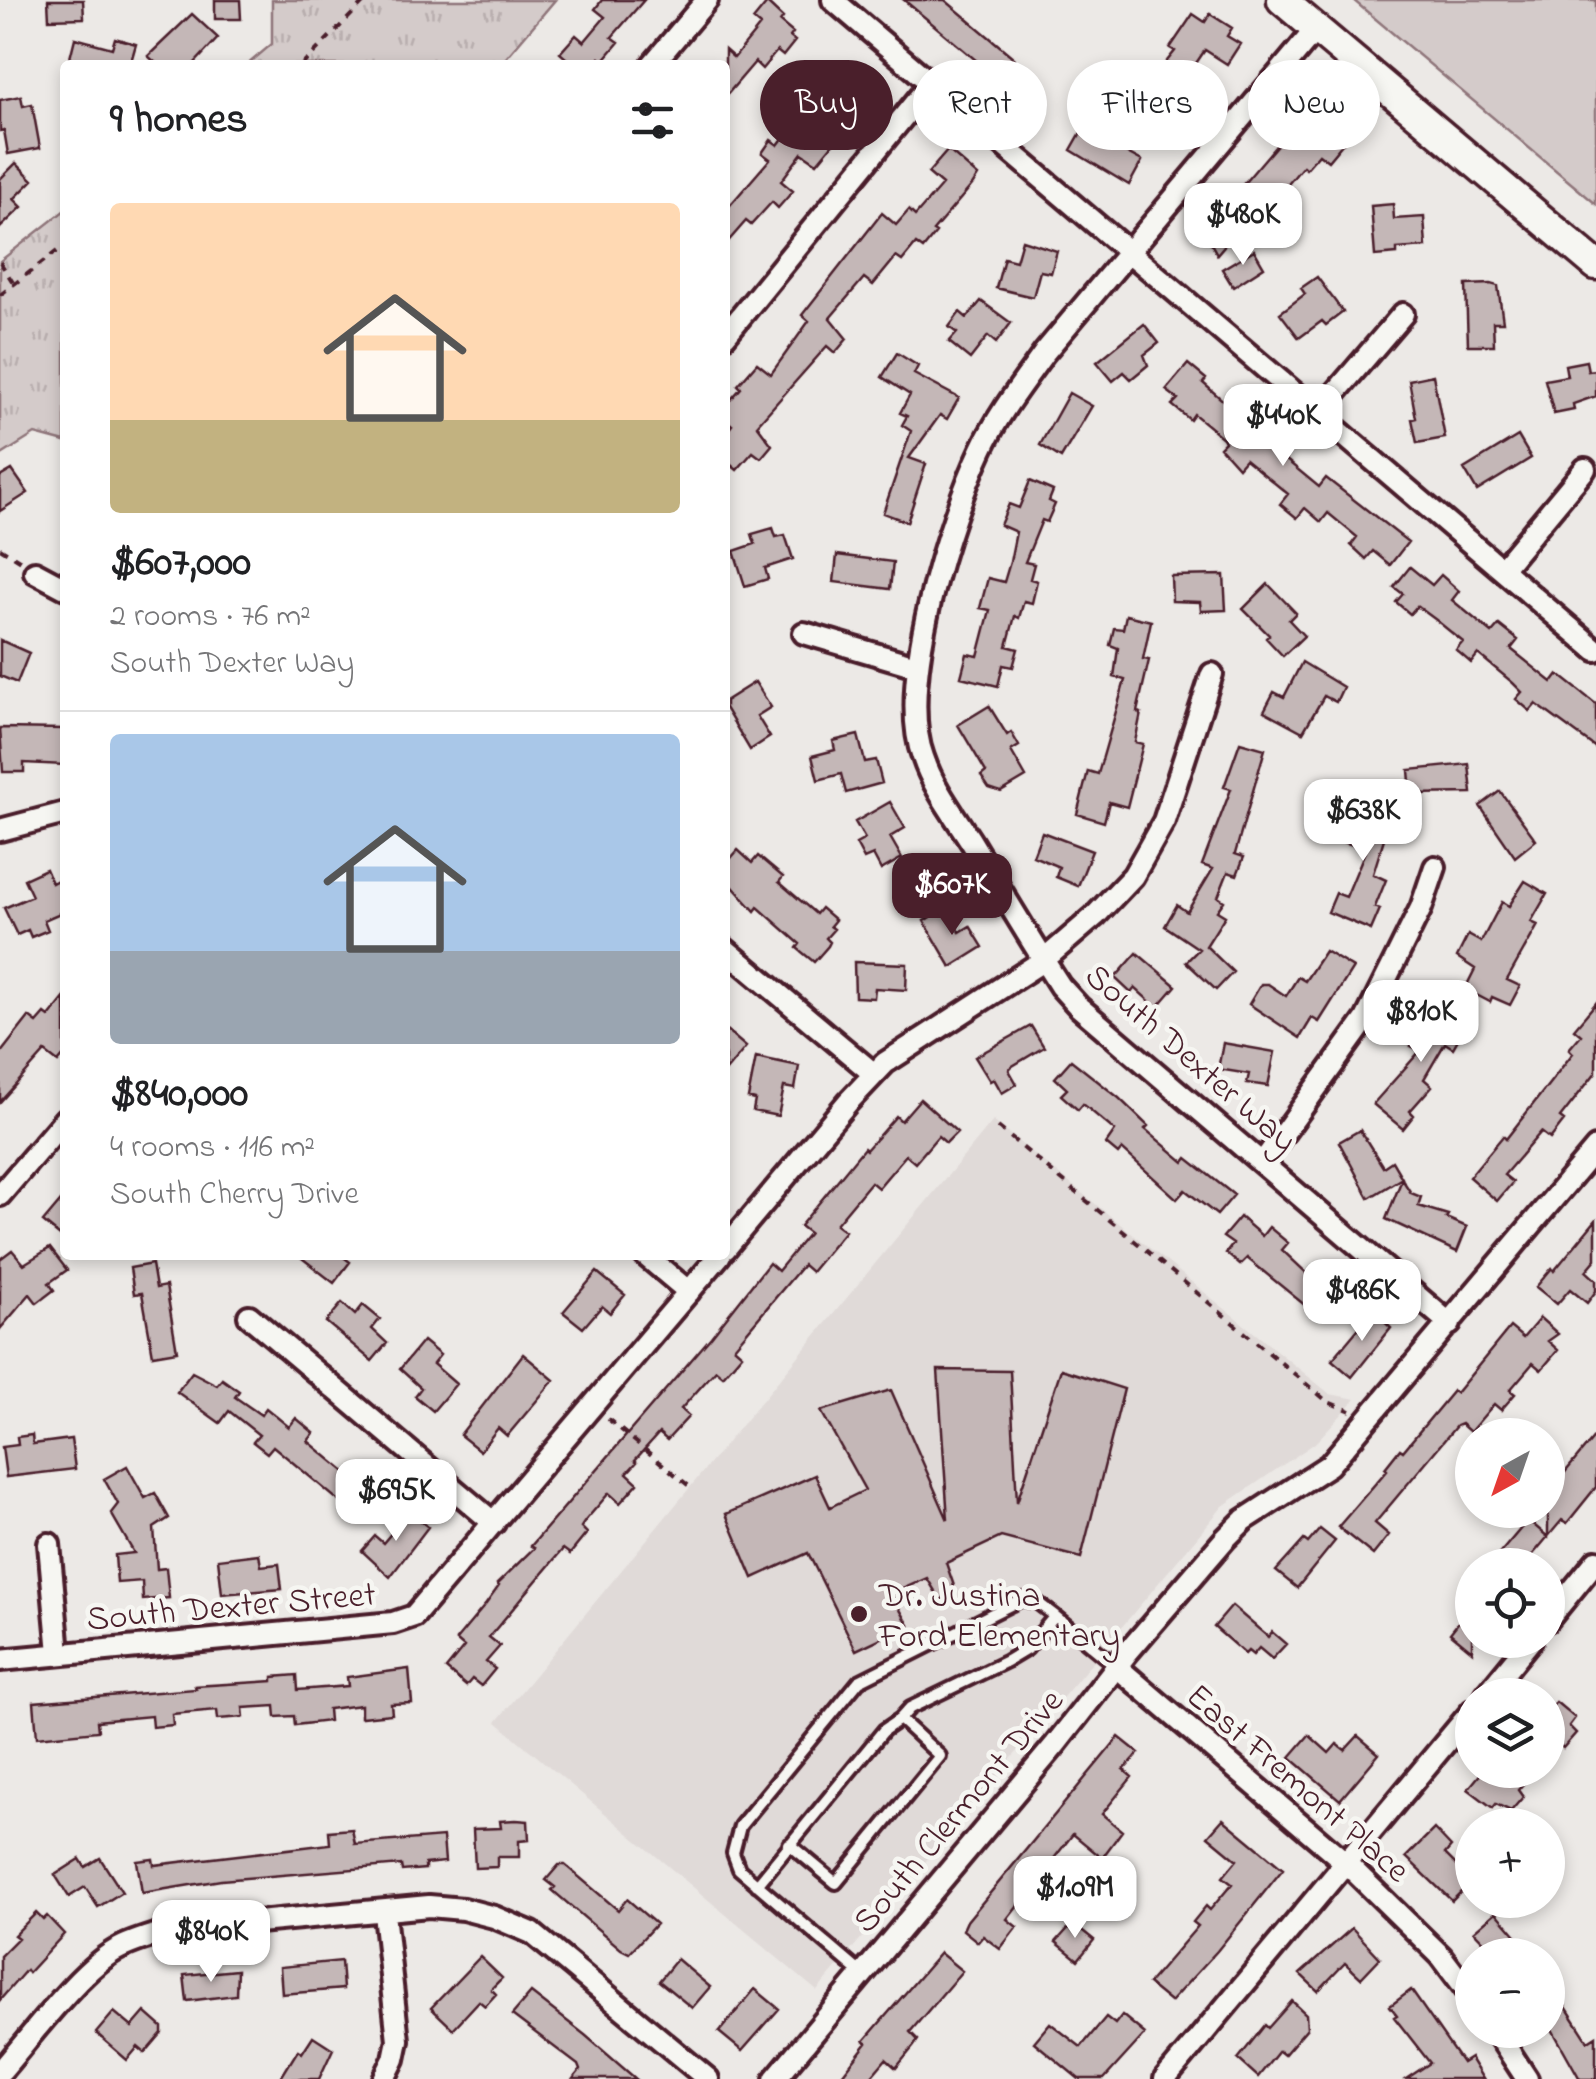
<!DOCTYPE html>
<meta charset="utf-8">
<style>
body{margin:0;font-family:"Indie Flower",sans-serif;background:#f6f6f6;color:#202124;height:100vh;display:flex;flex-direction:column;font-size:38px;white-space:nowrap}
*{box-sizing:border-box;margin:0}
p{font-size:32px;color:#757577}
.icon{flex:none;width:55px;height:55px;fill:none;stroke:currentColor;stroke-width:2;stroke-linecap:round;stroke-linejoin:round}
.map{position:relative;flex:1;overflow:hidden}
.sheet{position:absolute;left:60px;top:60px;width:670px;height:1200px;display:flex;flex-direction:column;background:#fff;border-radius:10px;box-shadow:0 5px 15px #0003}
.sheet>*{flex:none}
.banner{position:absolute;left:760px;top:60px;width:685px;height:90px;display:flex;gap:20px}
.needle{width:65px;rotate:220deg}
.tools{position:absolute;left:1455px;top:1418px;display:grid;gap:20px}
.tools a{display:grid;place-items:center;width:110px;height:110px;border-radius:50%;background:#fff;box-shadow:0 5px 15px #0003;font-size:50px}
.price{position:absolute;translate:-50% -85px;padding:0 22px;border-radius:20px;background:#fff;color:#222;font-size:32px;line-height:65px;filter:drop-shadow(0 2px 5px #0008)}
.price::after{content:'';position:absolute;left:50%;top:60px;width:30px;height:22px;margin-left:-15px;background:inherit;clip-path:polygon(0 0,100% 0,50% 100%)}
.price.active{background:#4a1f2b;color:#fff}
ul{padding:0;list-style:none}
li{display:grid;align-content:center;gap:20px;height:530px;padding:0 50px}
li+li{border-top:2px solid #e0e0e0}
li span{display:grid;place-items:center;height:310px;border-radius:10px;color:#555}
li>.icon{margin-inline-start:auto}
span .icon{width:180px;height:180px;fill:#fffc;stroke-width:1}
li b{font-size:42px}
h2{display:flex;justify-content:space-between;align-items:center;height:120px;padding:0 50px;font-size:42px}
.pill{padding:0 35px;border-radius:45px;background:#fff;box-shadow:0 5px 15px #0003;font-size:35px;line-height:90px}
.pill.active{background:#4a1f2b;color:#fff}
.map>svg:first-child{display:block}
</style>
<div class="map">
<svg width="1596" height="2079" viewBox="0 0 1596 2079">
<defs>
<pattern id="park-tufts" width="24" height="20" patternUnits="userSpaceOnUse" patternTransform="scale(2.5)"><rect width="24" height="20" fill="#d4cbca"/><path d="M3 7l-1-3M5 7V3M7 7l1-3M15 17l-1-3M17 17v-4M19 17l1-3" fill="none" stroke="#b8aeae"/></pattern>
</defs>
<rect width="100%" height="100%" fill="#ece9e6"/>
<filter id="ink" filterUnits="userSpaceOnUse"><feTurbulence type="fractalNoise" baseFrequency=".01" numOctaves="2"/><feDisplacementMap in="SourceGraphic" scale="20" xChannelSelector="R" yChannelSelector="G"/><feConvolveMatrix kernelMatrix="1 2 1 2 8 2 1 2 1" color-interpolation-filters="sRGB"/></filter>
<g filter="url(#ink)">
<path fill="#e0dad8" d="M993,1121L1330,1394L1356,1399L1315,1443L1223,1506L817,1991L496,1722Z"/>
<path fill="#d4cbca" stroke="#8f757a" stroke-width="2.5" d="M1353,0H1596V204Z"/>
<path fill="url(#park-tufts)" stroke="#8f757a" stroke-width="2.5" d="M272,0H555L500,65H247L272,44Z
M65,210V442L35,434L0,456V261Z"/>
<path fill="#c4b7b7" stroke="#4a1f2b" stroke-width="2.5" d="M48,0H83L84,18L49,19Z
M215,0H240L241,19H215Z
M602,0H644L612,37L619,42L603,61L600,58L595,65H574L560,53L576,35L584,42L605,17L595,9Z
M904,0H945L1014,58L995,80L981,68L983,66Z
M767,3L783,18L780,22L793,33L790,37L795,41L783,56L777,51L762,69L755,62L725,97V50L734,58L760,26L753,20Z
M192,14L218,38L193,65H158L148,56Z
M1193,14L1205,22L1210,14L1232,28L1227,36L1240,44L1227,64L1205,50L1182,84L1190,91L1172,113L1181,120L1166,138L1136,115V110L1148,95L1143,91L1175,51L1170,48Z
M75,38L112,48L115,38L136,44L130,65H81L69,62Z
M824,68L855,90L842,105L855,117L817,163L802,153L781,181L793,191L778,208L772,202L751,225L746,221L725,245V211L770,159L762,153L771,140L778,145L820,89L812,82Z
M21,96L23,106L32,104L40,148L8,154L4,130L0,131V100Z
M1318,110L1340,128L1334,136L1343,143L1328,161L1319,154L1306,169L1303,166L1270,206L1263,200L1254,211L1234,195L1293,126L1300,132Z
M1083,129L1142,161L1129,185L1071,150Z
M948,150L978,176L973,184L933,231L936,233L923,249L916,244L902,261L896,257L873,285L864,278L830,318L847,339L835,353L827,346L757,425L772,445L761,458L753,452L737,470L725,460V434L732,425L725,419V406L741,388L738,385L757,363L771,374L809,321L802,315L882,213L896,225L909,210L915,216L942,185L928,173Z
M16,163L33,180L14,199L22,207L0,228V179Z
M1393,204L1394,219L1424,217L1426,247L1397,249V254L1375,256L1371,206Z
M1226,219L1234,234L1217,254L1204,231Z
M1022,240L1057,251L1051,273L1040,271L1033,297L996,288L1004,258L1016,261Z
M1254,250L1264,267L1233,287L1222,269Z
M1317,277L1343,312L1326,325L1322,321L1299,338L1280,313L1305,294L1301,288Z
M1491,284L1498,286L1503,322H1493L1494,345H1468L1466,285Z
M981,301L1011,323L996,343L988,336L970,359L949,342L957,333L949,327L960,312L967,318Z
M1144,324L1159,343L1144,355L1148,365L1131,379L1124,372L1113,381L1097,362Z
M897,353L918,366L914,374L959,398L947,419L940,415L909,458L926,464L907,522L883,513L911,431L902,425L907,416L900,413L910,395L882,377Z
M1586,361L1588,371L1596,370V396L1573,404L1574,410L1554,414L1545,380L1567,376L1565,365Z
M1188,364L1206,379L1203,383L1226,403L1224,407L1260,438L1268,429L1286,444L1279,454L1319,487L1326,478L1408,542L1390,565L1373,551L1366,559L1351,545L1357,537L1328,513L1321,522L1305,508L1297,518L1280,504L1288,494L1245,459L1238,467L1220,447L1225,442L1223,438L1194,414L1190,420L1172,405L1178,399L1166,390Z
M1433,375L1445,438L1417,443L1412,419L1416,418L1409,380Z
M1069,393L1092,406L1061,458L1040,445Z
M1518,436L1531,458L1477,491L1464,469Z
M12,470L28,493L0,511V477Z
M1030,481L1053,491L1049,501L1055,504L1047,522L1042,520L1025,562L1034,564L1030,579L1037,581L1032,603L1024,601L1019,618L1015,616L1007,646L1018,649L1013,667L1003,665L998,686L961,677L967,654L978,656L990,610L980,608L988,578L1004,582L1010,562L1016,532L1000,525L1009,504L1019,508Z
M773,528L776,537L785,535L793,559L765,568L768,579L745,586L734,551L755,544L752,534Z
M837,555L893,562L890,589L834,582Z
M1410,567L1432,585L1441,575L1459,591L1452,600L1492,633L1499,625L1518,640L1511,649L1552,682L1558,674L1596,704V748L1536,704L1530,711L1516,699L1522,692L1513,683L1478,654L1471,663L1456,650L1463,642L1436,620L1417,606L1410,614L1396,602L1403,594L1394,587Z
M1224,575L1226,610L1201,611L1200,602L1172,601L1171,576Z
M1268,584L1296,613L1289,620L1304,636L1283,656L1266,638L1269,635L1243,609Z
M1126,615L1151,621L1143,659L1149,660L1137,712L1141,713L1135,742L1143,744L1127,807L1109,802L1104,822L1077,814L1088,771L1098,774L1125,680L1114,677L1118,648L1110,645L1114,628L1123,629Z
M0,640L29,653L17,683L0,676Z
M1302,662L1343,687L1336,702L1324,696L1303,732L1264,711L1274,692L1284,697Z
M755,682L771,707L757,716L770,737L750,750L725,708V701Z
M989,706L1007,735L1011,732L1019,746L1011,751L1026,777L1001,792L989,788L981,776L986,772L958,725Z
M0,728L65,729V765L24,763V772H3Z
M858,735L865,762L876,760L882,783L846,793L841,774L818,780L812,756L835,750L833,741Z
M1240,742L1265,749L1235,854L1244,857L1237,875L1228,872L1218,897L1224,901L1217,911L1225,916L1206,946L1233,972L1216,990L1186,962L1199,949L1165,926L1177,905L1187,912L1213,869L1202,865L1231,789L1224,787Z
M1469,764L1472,793L1411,794L1409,770Z
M1359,791L1384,799L1376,826L1387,829L1373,874L1386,880L1375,907L1380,909L1371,930L1328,912L1336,893L1346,897L1366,849L1343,842Z
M1500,791L1536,840L1515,857L1480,806Z
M890,802L905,828L890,837L902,858L881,870L873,855L864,859L856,844L865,839L855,822Z
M1042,832L1092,851L1078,886L1056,877L1059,867L1033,856Z
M738,850L752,863L758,856L783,877L779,882L816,914L821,908L835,920L830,926L834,929L826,938L830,942L828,946L814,962L797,948L800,944L758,907L755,911L725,878V865Z
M46,869L52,883L65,876V911L44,920L48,930L31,937L28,930L17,935L4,908L32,896L24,879Z
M1525,881L1547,894L1531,922L1538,925L1507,980L1520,986L1510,1005L1492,997L1490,1002L1465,989L1475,969L1457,957L1468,935L1481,942L1502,902L1509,906Z
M945,908L960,932L970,926L983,947L951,967L924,921Z
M1325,951L1353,968L1319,1022L1312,1018L1300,1038L1249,1004L1261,984H1268L1286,996L1298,977L1305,981Z
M1137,953L1176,986L1157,1008L1135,988L1131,993L1115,978Z
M854,962L907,964L906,990L875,988L874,998L855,997Z
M65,997V1054L58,1062L45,1052L0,1102V1054L29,1017L37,1023L45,1014L49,1017Z
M1439,1001L1461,1014L1457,1020L1466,1025L1453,1048L1445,1043L1424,1079L1432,1086L1410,1111L1414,1115L1403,1129L1373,1104L1420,1051L1411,1046Z
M1596,1003V1072L1560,1118L1564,1121L1550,1139L1541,1132L1504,1175L1513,1182L1497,1201L1469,1177L1503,1136L1506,1139L1573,1053L1569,1049L1581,1035L1574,1029Z
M1031,1026L1044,1047L1011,1067L1009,1070L1017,1084L1002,1093L994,1079L990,1081L975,1057Z
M725,1029L746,1047L725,1072Z
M1223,1043L1275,1052L1268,1086L1247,1083L1249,1074L1218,1069Z
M756,1057L799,1066L795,1089L784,1087L778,1116L753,1111L755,1100L748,1098Z
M1071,1060L1119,1098L1148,1126L1145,1129L1184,1162L1187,1158L1234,1195L1217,1215L1185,1190L1177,1199L1122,1149L1118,1154L1106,1144L1115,1131L1083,1104L1078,1110L1061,1095L1067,1089L1055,1078Z
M920,1099L957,1132L946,1143L938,1136L915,1163L906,1155L878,1188L871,1182L836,1224L845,1231L811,1272L803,1265L734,1347L742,1354L723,1376L716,1370L681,1409L689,1416L667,1440L659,1433L635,1460L637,1462L627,1473L638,1483L620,1503L609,1493L585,1521L581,1527L587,1533L570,1554L563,1549L489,1637L500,1646L486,1662L495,1669L481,1686L472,1679L466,1686L446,1669L464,1647L456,1640L486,1604L499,1586L497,1584L534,1548L531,1546L711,1337L769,1263L778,1271L809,1233L800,1226L864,1148L866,1150L896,1116L901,1121Z
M1360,1130L1383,1167L1392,1161L1402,1178L1369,1198L1339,1142Z
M1402,1179L1411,1193L1421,1197L1418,1206L1448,1215L1446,1218L1467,1227L1457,1252L1386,1219Z
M65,1196V1240L43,1222Z
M1240,1217L1262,1236L1269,1227L1288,1243L1282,1250L1316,1282L1323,1274L1338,1288L1317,1315L1247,1258L1240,1265L1226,1253L1233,1244L1223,1237Z
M1596,1220V1259L1586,1271L1596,1280V1291L1587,1303L1570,1289L1557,1304L1536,1287L1552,1268L1554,1271Z
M50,1248L67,1270L49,1283L54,1290L37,1303L30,1294L0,1329V1259L12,1250L24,1264Z
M298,1255H341L350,1262L334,1283Z
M152,1264L156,1288L166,1286L177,1351L153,1355L142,1293L134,1294L130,1268Z
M597,1272L625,1295L610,1313L602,1306L583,1328L563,1312Z
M342,1303L355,1315L363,1305L380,1319L372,1329L387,1343L372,1361L326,1322Z
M1373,1311L1391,1328L1352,1377L1332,1360Z
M1540,1318L1558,1334L1548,1341L1558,1350L1541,1370L1533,1363L1510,1390L1515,1394L1501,1410L1494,1404L1470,1432L1461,1424L1456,1426L1375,1523L1389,1535L1373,1555L1338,1527L1387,1470L1385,1468L1400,1449L1403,1451L1453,1391L1456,1393L1510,1327L1523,1338Z
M423,1341L440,1355L433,1364L456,1384L433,1411L415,1396L421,1388L400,1369Z
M523,1354L554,1380L507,1436L498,1428L480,1451L460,1435Z
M1061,1369L1124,1389L1081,1558L1001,1537L946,1563L954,1586L941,1601L927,1578L891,1594L909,1625L856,1650L808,1553L753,1578L726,1514L815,1475L830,1507L865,1490L821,1411L891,1390L948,1520L938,1370L1010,1371L1017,1502Z
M192,1372L217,1385L222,1379L239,1391L235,1397L261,1415L266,1408L289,1427L296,1418L314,1433L308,1441L349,1475L356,1466L374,1482L363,1496L368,1500L357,1514L351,1511L273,1446L267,1453L253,1442L259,1435L229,1411L220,1423L177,1392Z
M32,1435L33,1444L71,1439L75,1469L6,1477L2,1447L18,1445L17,1437Z
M1596,1435V1487L1567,1523L1562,1520L1524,1565H1490L1528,1520L1548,1537V1475L1557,1482Z
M127,1466L145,1498L155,1493L169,1518L154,1528L157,1569L166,1568L169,1598L143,1600L142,1581L117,1583L115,1555L134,1553L111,1513L118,1504L104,1479Z
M410,1511L428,1527L390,1577L362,1551L375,1536L383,1543Z
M1320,1529L1335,1541L1297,1588L1276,1571L1304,1540L1308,1543Z
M259,1554L261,1566L279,1564L282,1589L222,1594L218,1559Z
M1472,1605V1651L1450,1633Z
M1232,1606L1268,1637L1272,1632L1286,1644L1272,1659L1259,1648L1253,1655L1248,1651L1245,1654L1214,1627Z
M409,1669L412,1703L391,1704L392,1714L361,1717V1705L328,1709L329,1721L295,1725L294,1716L276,1717L275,1706L243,1708L244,1717L218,1719L217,1710L172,1714L173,1725L152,1727L151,1716L97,1721L98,1731L37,1737L34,1702L196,1689L195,1686L273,1681V1677L297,1675L298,1690L348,1686L347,1677Z
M1556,1702L1575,1718L1569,1726L1576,1733L1563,1748L1548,1734V1711Z
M1309,1735L1329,1753L1337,1744L1345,1750L1358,1736L1379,1754L1340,1800L1290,1757Z
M1119,1737L1139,1753L1124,1770L1132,1777L1102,1814L1122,1831L1102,1858L1073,1834L1007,1919L1017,1927L1000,1949L983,1936L978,1942L963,1930L967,1921Z
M1493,1770H1535L1518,1790L1523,1797L1511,1811L1496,1804L1493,1808L1468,1789L1482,1772L1487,1777Z
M1223,1819L1283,1869L1217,1951L1170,2002L1148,1984L1198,1926L1193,1922L1206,1906L1210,1910L1232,1884L1223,1877L1237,1860L1208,1836Z
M516,1820L528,1821L529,1840L519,1841V1857H497V1867L475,1868L473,1829L501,1828L500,1821Z
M352,1829L355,1844L443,1837L445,1862L425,1864V1869L402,1871L401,1865L221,1880L142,1893L137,1861L153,1859L154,1865L330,1844L329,1831Z
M1434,1829L1451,1847L1445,1854L1472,1881L1452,1901L1406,1857Z
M100,1858L122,1892L98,1907L85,1887L69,1897L55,1875L80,1859L85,1867Z
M559,1865H565L618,1910L627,1899L656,1924L629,1953L621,1949L552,1890L555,1887L546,1880Z
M1496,1912L1522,1942L1507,1955H1497L1474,1931Z
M36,1913L43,1920L47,1916L64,1934L28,1973L26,1970L0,2000V1956L18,1938L14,1935Z
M1073,1923L1094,1940L1078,1960L1056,1942Z
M1352,1928L1380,1958L1361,1978L1345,1963L1318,1991L1300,1974Z
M940,1953L962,1971L910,2032L918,2040L914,2046L896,2068L886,2059L869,2079H839L867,2043L864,2041Z
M480,1957L502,1978L491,1989L496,1994L485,2006L479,2001L453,2029L431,2008Z
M677,1959L710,1987L692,2008L659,1981Z
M341,1961L343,1989L282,1994L280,1967Z
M237,1970L236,1995L187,2001L184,1975Z
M1548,1979L1588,2041L1596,2036V2079H1580L1548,2022Z
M755,1989L779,2009L742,2051L719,2032Z
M1411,1990L1462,2063L1470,2058L1483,2079H1406L1430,2063L1394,2017L1397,2015L1390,2006Z
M531,1993L585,2035L636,2079H573L580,2070L578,2065L512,2015Z
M1292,2001L1306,2014L1307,2028L1284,2055L1279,2051L1258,2077L1238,2059L1265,2025L1268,2028Z
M114,2012L132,2027L145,2012L162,2027V2033L145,2053L138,2047L127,2060L96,2033Z
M1122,2015L1145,2034L1104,2079H1079L1034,2042L1050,2023L1081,2047L1106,2017L1115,2024Z
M313,2036L333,2049L319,2079H280L298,2050L302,2053Z"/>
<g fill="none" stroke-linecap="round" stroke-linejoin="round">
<defs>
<path id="lane" d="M789,1844L836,1883L940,1756L900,1719
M757,1885L884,1730L900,1719L910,1708L1007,1661L1027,1649L1055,1616L1117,1667
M862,1974L739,1869L733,1853L740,1826L859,1681L1022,1599L1038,1603L1055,1616"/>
<path id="street" d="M833,0L1596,650
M1316,29L1044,353C1022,384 998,414 982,449C949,519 896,684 923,757C933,788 955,816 972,843C1001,891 1030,939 1060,986L1079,1007L1450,1324
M652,65L707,0
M725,336L931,83
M1319,412L1403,314
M1502,569L1585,469
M35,572L65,588
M804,633L916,666
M0,830L65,813
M725,949L874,1074
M1263,1162L1366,1019L1421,908L1435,867
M0,1195L65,1119
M725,1249L848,1102L885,1063L1044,960L1095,916L1133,876L1164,821L1212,674
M645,1255L689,1292
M249,1316L494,1523
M49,1544L59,1653
M1548,1620L1596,1561
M0,1660L393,1623L414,1616L720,1255
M1117,1667L1346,1863L1441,1956L1472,1997
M1486,1695L1531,1640
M384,1913L398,2040L394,2059L384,2079
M1495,2030L1527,2079
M0,2072C30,2038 81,1967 120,1948C136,1940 154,1935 172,1930L429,1906L463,1909L494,1917L532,1933L708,2079
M775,2079L1055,1745L1127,1653L1225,1539L1244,1520L1329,1465L1596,1148
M1165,2079L1472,1711"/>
<path id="secondary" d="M1282,0L1596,265"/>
</defs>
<use href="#lane" stroke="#4a1f2b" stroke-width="18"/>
<use href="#street" stroke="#4a1f2b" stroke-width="28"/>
<use href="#secondary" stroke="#4a1f2b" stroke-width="35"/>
<path stroke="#4a1f2b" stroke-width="4" stroke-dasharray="8 8" stroke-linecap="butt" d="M302,65L366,0
M0,262L14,284
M0,295L65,245
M0,548L21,561
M998,1127L1328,1402L1351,1411
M608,1419L689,1486"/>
<use href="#lane" stroke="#f6f6f2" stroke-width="10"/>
<use href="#street" stroke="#f6f6f2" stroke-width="20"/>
<use href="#secondary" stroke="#f6f6f2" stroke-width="28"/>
</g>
</g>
<circle fill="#4a1f2b" stroke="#f6f6f2" stroke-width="4" cx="859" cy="1614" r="10"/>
<g text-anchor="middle" stroke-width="9" stroke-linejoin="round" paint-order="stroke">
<g font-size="35" fill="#4a1f2b" stroke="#f6f6f2">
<text transform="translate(1192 1057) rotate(41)" y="12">South Dexter Way</text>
<text transform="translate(231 1605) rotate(-5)" y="12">South Dexter Street</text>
<text transform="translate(1299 1782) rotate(41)" y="12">East Fremont Place</text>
<text transform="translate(957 1810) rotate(-50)" y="12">South Clermont Drive</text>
</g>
<g font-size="35" fill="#4a1f2b" stroke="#f6f6f2" text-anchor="start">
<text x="879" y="1606">Dr. Justina<tspan x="879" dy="40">Ford Elementary</tspan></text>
</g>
</g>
</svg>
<div class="tools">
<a><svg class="needle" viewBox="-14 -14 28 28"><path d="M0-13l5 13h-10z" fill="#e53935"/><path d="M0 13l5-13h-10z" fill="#757577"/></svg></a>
<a><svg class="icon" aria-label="locate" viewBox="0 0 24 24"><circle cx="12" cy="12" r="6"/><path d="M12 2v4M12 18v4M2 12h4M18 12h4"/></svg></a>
<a><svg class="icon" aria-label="layers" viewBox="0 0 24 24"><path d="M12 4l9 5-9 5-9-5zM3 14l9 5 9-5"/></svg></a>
<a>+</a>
<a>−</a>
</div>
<b class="price" style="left:1243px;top:268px">$480K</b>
<b class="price" style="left:1283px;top:469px">$440K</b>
<b class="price" style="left:1363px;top:864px">$638K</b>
<b class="price active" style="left:952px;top:938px">$607K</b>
<b class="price" style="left:1421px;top:1065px">$810K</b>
<b class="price" style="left:1362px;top:1344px">$486K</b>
<b class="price" style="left:396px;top:1544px">$695K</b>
<b class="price" style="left:1075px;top:1941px">$1.09M</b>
<b class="price" style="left:211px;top:1985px">$840K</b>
<div class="banner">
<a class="pill active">Buy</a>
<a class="pill">Rent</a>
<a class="pill">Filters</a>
<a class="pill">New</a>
</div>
<section class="sheet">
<h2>9 homes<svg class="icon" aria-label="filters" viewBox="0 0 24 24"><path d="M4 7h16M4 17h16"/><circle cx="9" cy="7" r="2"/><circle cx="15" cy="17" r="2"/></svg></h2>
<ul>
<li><span style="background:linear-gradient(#ffd9b3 70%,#c2b280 0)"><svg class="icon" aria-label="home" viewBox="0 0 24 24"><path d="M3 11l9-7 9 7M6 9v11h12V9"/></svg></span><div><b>$607,000</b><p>2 rooms · 76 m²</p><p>South Dexter Way</p></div></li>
<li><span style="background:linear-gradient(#a9c7e8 70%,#9aa5b1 0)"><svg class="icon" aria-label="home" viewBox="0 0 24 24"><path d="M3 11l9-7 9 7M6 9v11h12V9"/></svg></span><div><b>$840,000</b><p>4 rooms · 116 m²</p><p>South Cherry Drive</p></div></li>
</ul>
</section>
</div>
